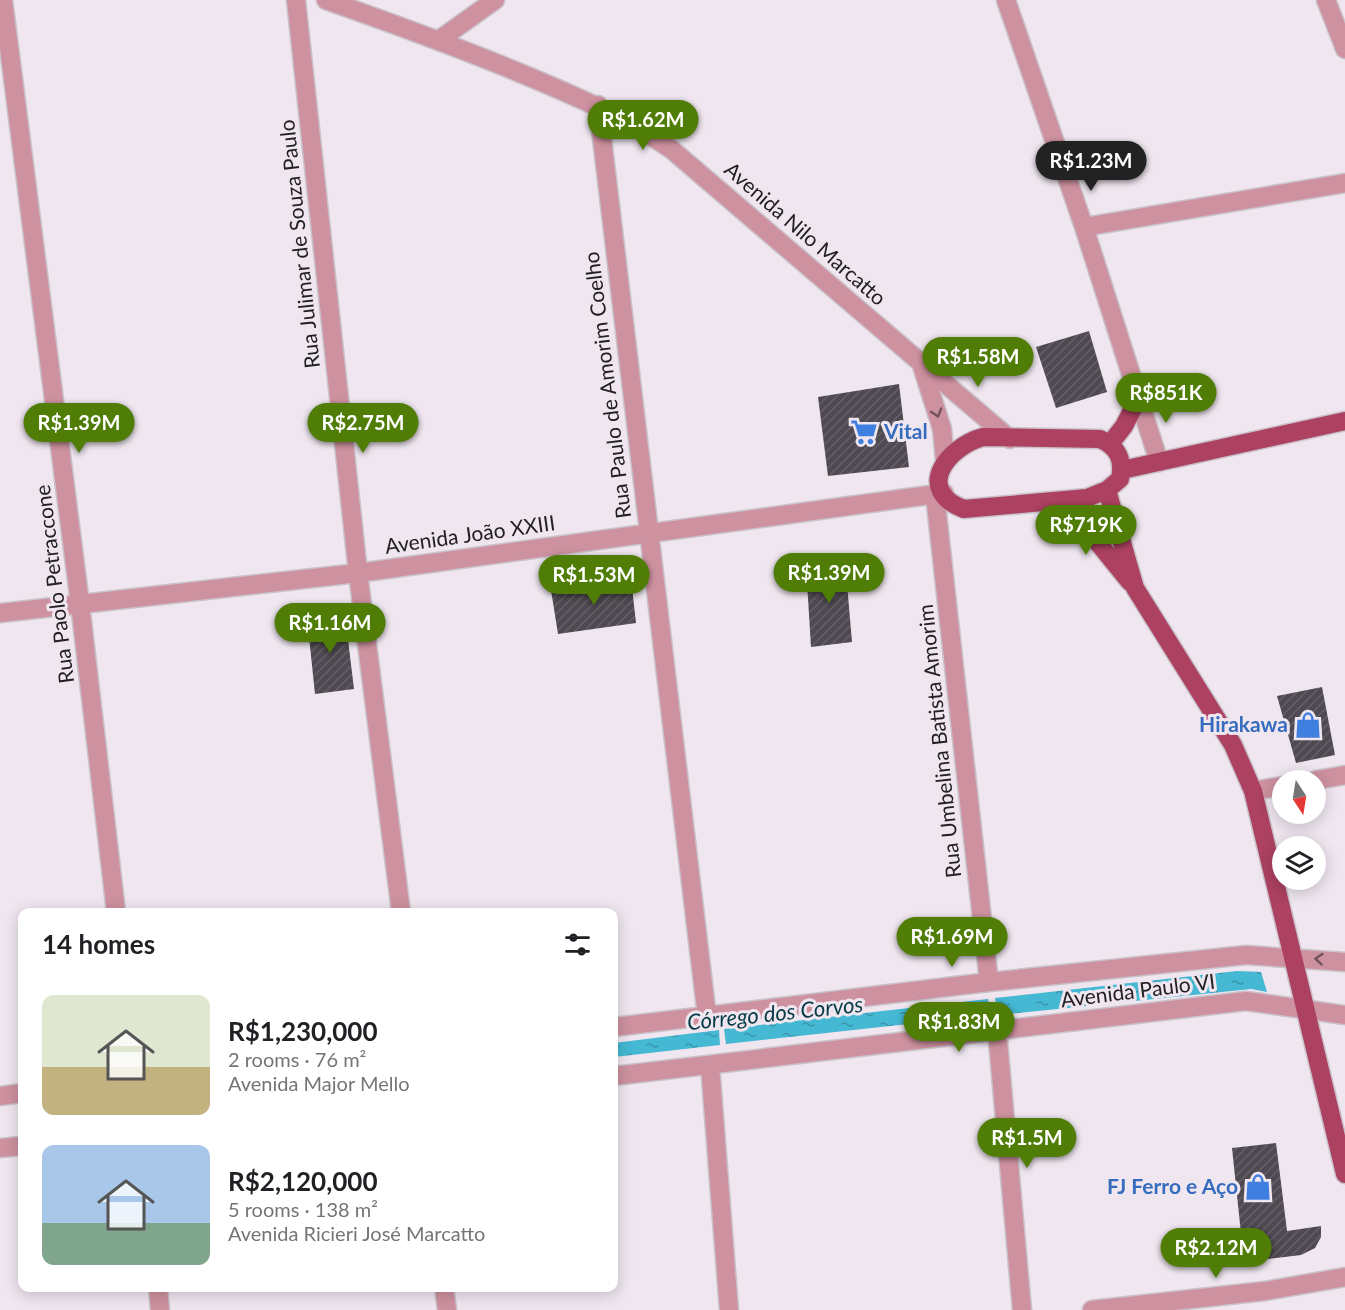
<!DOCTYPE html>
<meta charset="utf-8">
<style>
body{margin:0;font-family:Lato,sans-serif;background:#f2f2f2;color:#202124;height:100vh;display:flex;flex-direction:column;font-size:22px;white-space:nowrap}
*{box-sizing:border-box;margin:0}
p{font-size:20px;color:#757577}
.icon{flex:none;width:33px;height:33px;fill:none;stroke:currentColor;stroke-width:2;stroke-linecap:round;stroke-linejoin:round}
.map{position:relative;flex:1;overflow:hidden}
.sheet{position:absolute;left:18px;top:908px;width:600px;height:384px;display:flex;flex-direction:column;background:#fff;border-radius:12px;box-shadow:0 3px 15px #0003}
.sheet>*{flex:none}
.needle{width:39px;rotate:168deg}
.controls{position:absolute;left:1272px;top:770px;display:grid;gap:12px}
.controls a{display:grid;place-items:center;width:54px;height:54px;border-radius:50%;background:#fff;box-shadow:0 3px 15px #0003;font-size:30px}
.price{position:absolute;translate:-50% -51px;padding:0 14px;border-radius:21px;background:#4f7d06;color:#fff;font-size:20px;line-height:39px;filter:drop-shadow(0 2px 3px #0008)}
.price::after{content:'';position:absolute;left:50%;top:36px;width:18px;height:14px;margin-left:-9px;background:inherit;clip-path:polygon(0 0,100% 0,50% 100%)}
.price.selected{background:#222;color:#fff}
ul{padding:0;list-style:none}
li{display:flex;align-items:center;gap:18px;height:150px;padding:0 24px}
li span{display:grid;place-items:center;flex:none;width:168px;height:120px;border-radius:12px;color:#555}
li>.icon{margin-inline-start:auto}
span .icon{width:72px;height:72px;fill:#fffc;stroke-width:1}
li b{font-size:26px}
h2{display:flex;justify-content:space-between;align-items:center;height:72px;padding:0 24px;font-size:26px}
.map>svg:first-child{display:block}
</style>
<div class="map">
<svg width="1345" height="1310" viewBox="0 0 1345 1310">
<defs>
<pattern id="water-ripples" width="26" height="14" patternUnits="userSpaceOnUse" patternTransform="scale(1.5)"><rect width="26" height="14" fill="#45b8d3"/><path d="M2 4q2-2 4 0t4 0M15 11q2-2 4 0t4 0" fill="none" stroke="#3995ab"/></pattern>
<pattern id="building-hatch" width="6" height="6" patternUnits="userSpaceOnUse" patternTransform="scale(1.5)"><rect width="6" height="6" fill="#4f4952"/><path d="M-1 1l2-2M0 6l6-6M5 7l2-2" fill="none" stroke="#656067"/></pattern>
</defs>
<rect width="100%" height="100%" fill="#efe6ef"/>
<path fill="url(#water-ripples)" d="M1237,971L1261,972L1267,992L1251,989L998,1015L995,998Z
M988,999L991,1015L726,1044L724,1029Z
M719,1030L720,1045L614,1057V1043Z"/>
<path fill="url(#building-hatch)" d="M1089,331L1107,392L1056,408L1036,347Z
M899,384L909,467L828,476L818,397Z
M845,560L852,642L811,647L806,566Z
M631,578L636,623L558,634L551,590Z
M345,615L354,689L315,694L307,618Z
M1322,687L1335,755L1296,763L1277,696Z
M1276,1143L1287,1231L1321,1226V1237L1315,1248L1301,1255L1244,1262L1232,1148Z"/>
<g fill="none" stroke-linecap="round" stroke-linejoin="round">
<defs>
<path id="minor" d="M3,0L80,604L116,912
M296,0L358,573L401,912
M326,0C391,23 456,46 520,73C573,95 623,116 671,149L1010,439
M1006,0L1084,227L1159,462
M1326,0L1345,49
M439,40L495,0
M598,105L707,1017
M1084,227L1345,183
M922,366L942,429L945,461
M935,495L989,982
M0,613L358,573L944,493
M1316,780L1345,775
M1253,791L1282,786
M614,1027L989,982L1246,955L1345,962
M997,1030L1022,1310
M710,1065L729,1310
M614,1076L1246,1001L1345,1015
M0,1096L22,1093
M0,1148L22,1146
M158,1287L160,1310
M444,1287L447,1310
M1092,1310L1265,1291L1345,1277"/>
<path id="major" d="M983,437L1100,439C1118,447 1124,459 1120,479L1107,490L1087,498L964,509C914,490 947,447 983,437Z
M1110,444L1124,426L1139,397
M1122,470L1345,421
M1107,490L1135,588L1233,745L1253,791L1345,1174
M1064,501L1130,582"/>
</defs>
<use href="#minor" stroke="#cac2ca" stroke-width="21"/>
<use href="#major" stroke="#cac2ca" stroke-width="21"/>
<use href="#minor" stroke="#ce919f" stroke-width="18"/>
<use href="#major" stroke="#ac4161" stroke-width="18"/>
</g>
<defs><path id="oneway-chevron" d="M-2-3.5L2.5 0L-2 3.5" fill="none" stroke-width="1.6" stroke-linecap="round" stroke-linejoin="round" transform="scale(1.5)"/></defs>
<g stroke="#70535b">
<use href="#oneway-chevron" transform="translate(937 413) rotate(73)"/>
<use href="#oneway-chevron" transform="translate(1319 959) rotate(-175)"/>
</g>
<defs>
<symbol id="supermarket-bare" viewBox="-9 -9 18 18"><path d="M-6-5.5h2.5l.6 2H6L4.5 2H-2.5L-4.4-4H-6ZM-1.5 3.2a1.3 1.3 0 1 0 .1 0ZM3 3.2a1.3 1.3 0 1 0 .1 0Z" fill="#3f7fe0" stroke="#efe6ef" stroke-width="2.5" paint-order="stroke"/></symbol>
<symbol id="shop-bare" viewBox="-9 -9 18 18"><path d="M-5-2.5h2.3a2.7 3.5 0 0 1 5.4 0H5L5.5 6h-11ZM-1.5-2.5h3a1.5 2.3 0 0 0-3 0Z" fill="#3f7fe0" stroke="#efe6ef" stroke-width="2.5" paint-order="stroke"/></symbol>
</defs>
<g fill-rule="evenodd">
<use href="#supermarket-bare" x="845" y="413" width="38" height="38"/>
<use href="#shop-bare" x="1289" y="706" width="38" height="38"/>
<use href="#shop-bare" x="1239" y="1168" width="38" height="38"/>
</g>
<g text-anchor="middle" stroke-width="6" stroke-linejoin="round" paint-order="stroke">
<g font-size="21" fill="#232023" stroke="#efe6ef">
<text transform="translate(805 234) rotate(41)" y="7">Avenida Nilo Marcatto</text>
<text transform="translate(300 244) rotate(-96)" y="7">Rua Julimar de Souza Paulo</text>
<text transform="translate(608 385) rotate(-97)" y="7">Rua Paulo de Amorim Coelho</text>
<text transform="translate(470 535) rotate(-8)" y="7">Avenida João XXIII</text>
<text transform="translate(55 584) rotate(-97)" y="7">Rua Paolo Petraccone</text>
<text transform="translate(940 741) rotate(-96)" y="7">Rua Umbelina Batista Amorim</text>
<text transform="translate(1138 991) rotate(-7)" y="7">Avenida Paulo VI</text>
</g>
<g font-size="21" font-weight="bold" fill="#366cbe" stroke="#efe6ef" text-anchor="end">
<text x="884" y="439" text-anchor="start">Vital</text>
<text x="1288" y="732">Hirakawa</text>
<text x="1238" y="1194">FJ Ferro e Aço</text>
</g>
<g font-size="22" font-style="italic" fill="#043a46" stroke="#efe6ef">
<text transform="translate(775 1013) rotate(-6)" y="8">Córrego dos Corvos</text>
</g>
</g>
</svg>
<div class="controls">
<a><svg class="needle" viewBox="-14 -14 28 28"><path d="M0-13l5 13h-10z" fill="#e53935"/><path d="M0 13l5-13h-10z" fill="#757577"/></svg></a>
<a><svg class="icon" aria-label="layers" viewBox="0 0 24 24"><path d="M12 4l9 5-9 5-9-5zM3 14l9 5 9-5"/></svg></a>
</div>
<b class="price" style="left:643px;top:151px">R$1.62M</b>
<b class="price selected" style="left:1091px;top:192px">R$1.23M</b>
<b class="price" style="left:978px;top:388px">R$1.58M</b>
<b class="price" style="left:1166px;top:424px">R$851K</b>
<b class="price" style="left:79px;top:454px">R$1.39M</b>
<b class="price" style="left:363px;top:454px">R$2.75M</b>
<b class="price" style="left:1086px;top:556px">R$719K</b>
<b class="price" style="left:829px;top:604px">R$1.39M</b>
<b class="price" style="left:594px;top:606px">R$1.53M</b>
<b class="price" style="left:330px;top:654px">R$1.16M</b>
<b class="price" style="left:952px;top:968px">R$1.69M</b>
<b class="price" style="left:959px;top:1053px">R$1.83M</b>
<b class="price" style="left:1027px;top:1169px">R$1.5M</b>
<b class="price" style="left:1216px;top:1279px">R$2.12M</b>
<section class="sheet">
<h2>14 homes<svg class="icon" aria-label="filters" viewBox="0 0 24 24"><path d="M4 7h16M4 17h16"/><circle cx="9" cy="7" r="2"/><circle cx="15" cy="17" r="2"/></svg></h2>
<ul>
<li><span style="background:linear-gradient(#dfe7d0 60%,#c2b280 0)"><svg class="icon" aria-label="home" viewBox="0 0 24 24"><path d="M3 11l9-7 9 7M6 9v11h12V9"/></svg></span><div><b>R$1,230,000</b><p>2 rooms · 76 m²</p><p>Avenida Major Mello</p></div></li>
<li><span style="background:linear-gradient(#a9c7e8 65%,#7fa58c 0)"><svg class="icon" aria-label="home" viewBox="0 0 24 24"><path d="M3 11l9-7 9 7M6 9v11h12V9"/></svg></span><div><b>R$2,120,000</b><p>5 rooms · 138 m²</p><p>Avenida Ricieri José Marcatto</p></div></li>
</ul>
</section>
</div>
